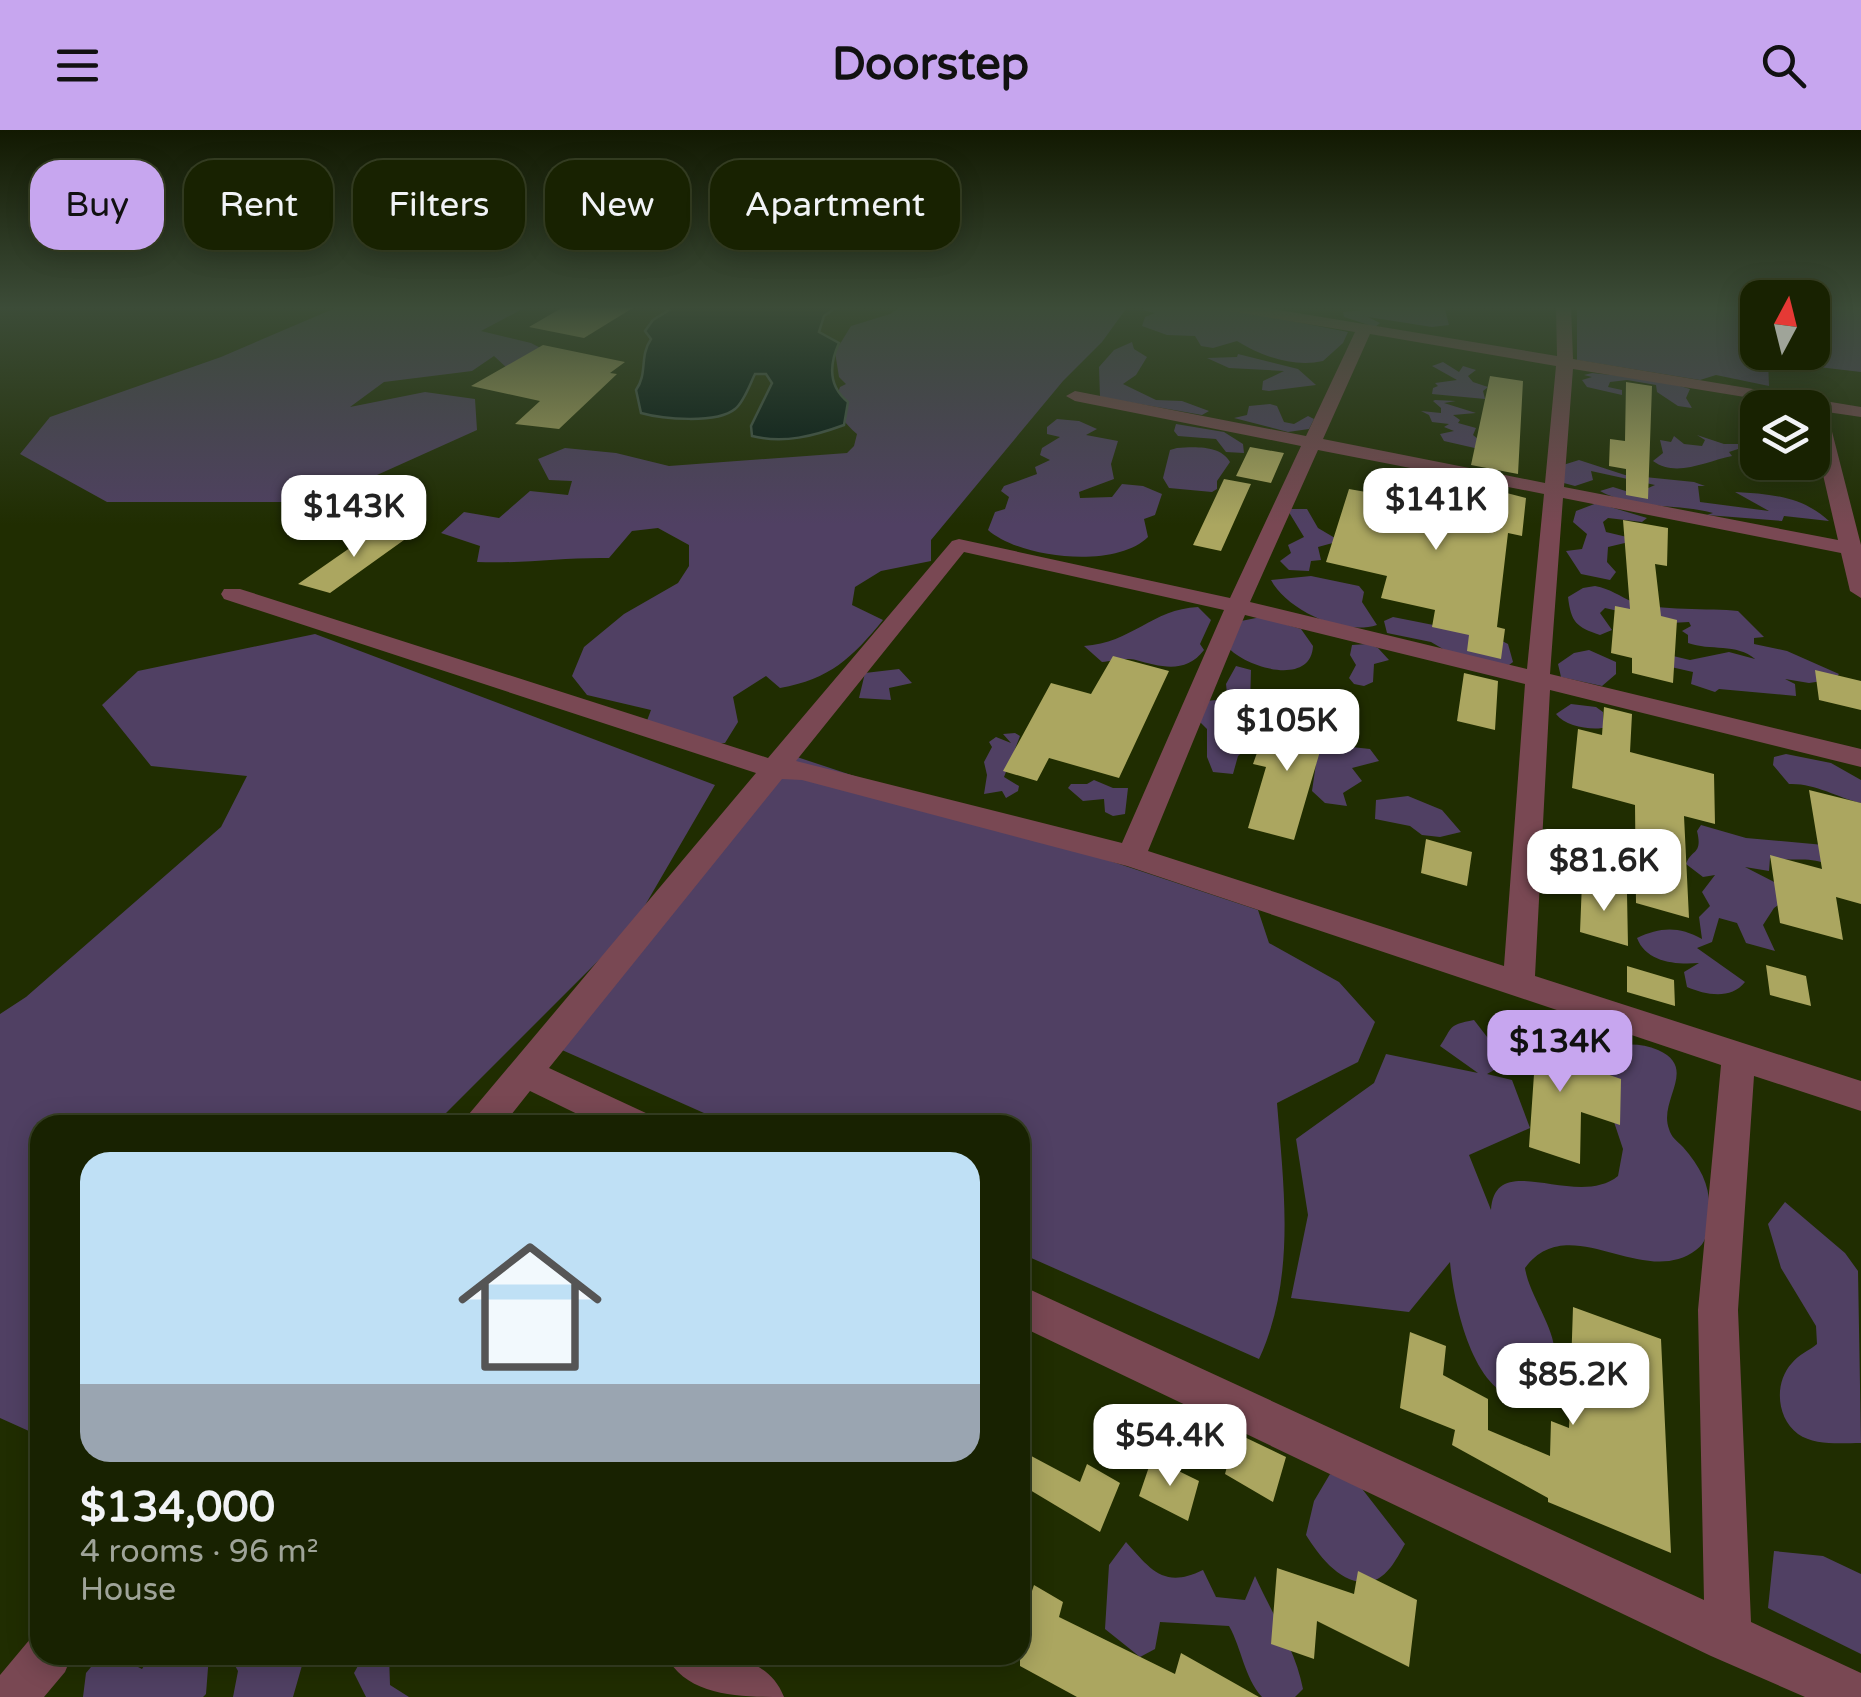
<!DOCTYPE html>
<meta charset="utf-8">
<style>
body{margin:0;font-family:"Varela Round",sans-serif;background:#212a0b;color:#f1f3f6;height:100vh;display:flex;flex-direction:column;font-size:38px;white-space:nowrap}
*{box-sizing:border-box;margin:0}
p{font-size:32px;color:#9fa499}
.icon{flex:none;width:55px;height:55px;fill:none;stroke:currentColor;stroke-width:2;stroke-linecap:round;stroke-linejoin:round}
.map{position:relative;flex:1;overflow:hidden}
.details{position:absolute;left:30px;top:985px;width:1000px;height:550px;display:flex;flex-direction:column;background:#182201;border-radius:30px;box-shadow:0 5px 25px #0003,0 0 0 2px #363f23}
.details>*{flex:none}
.hud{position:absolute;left:30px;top:30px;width:1000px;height:90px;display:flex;gap:20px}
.needle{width:65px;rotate:7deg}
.fabs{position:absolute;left:1740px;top:150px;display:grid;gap:20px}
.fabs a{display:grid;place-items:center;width:90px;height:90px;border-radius:20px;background:#182201;box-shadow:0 5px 25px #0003,0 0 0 2px #363f23;font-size:50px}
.price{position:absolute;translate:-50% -85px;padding:0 22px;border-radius:20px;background:#fff;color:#222;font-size:32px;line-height:65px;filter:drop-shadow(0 2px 5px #0008)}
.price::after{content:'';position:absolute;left:50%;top:60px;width:30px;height:22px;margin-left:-15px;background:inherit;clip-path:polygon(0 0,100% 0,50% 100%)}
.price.selected{background:#c7a6ef;color:#111}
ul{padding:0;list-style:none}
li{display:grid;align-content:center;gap:20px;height:530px;padding:0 50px}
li+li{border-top:2px solid #363f23}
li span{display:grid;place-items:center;height:310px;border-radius:30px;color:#555}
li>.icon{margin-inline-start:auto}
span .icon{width:180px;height:180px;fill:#fffc;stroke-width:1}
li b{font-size:42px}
.chip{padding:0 35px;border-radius:30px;background:#182201;box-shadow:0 5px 25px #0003,0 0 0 2px #363f23;font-size:35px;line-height:90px}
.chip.selected{background:#c7a6ef;color:#111}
header{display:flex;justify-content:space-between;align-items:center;height:130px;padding:0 50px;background:#c7a6ef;color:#111;font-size:45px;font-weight:800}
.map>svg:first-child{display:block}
</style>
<header><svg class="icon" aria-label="menu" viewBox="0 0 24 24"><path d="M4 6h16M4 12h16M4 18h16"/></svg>Doorstep<svg class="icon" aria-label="search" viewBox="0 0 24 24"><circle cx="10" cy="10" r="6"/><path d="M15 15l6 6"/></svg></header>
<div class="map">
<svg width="1861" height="1567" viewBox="0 0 1861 1567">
<rect width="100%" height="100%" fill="#202d01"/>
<path fill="#504063" d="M340,176H528L481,201L531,213L575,236L518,248L494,226L472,241L384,252L350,277L425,262L475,269L477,300L317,372H107L20,324L50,287L221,227Z
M902,176H1128L1102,212L1063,251L931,410V431L881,441L855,457L852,475L883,490C852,528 830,549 780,558L766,546L733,567L738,592L725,613L689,615L642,604L651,580L587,565L572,546L584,517L624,484L678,453L689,436V415L658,398L632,401L609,428C565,427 522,434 477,432L480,416L441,403L464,382L499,388L530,361L568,365L572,351L549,350L538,329L565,318L616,323L669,336L847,323L854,316L857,304C841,290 832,278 840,257L846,254L839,247L835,222L851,196L890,184Z
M1148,176H1214L1348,202L1343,213L1323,231C1293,238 1259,225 1237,211L1213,218L1201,216L1195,206L1167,205L1142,196L1145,187L1155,183L1142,180Z
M1342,176H1444L1449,195L1432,197L1368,187L1380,193L1375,197L1344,187L1343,182L1362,180Z
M1577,176H1757L1758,222H1812L1813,176L1861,180V242L1768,231L1769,256L1716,245L1700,250L1577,230Z
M1132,212L1134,219L1147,227L1136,245L1123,254L1156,270L1182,271L1209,281L1202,285L1100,267L1099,237L1114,220Z
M1238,224L1298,239L1316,255L1269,261L1262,260L1263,251L1284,241L1229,238L1207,228L1237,227Z
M1443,232L1459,242L1463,236L1476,240L1468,246L1473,252L1488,257L1483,261L1485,269L1432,264L1433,258L1438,256L1435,253L1457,250L1432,236Z
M1592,243L1660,250L1690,259L1686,268L1692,278L1678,276L1657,262L1656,255L1627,250L1610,252L1608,257L1622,260V265L1587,257L1582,250L1592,247L1584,245Z
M1435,270L1456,271L1444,273L1476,283L1453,285L1460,290L1458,293L1476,298L1473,305L1483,313L1479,319L1444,311L1440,304L1454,301L1444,297L1449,294L1432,292L1429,285L1421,281L1441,283V278L1433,271Z
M1270,274L1277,276L1284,292L1294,294L1308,286L1314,289L1309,299L1288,302L1234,288L1247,285L1249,276Z
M1057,289L1079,291L1097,299L1086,305L1118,311L1111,334L1114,349L1079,362L1080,368L1112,367L1122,354L1143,356L1162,364L1155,385L1144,389L1148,407C1116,439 1021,429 988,400L995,382L1005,379L1009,367L1001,361L1004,356L1037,344L1035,337L1050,330L1040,325L1042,318L1060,307L1047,304V297Z
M1176,294L1224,302L1243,314L1244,323L1226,322L1216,309L1178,306L1174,301Z
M1697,305L1724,314H1751L1757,322L1744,317L1729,322L1732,326C1707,331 1676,348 1653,331L1663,323L1660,310L1671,312L1674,306L1684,314L1702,316L1705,310Z
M1177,318C1195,317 1220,315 1230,332L1217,351V359L1212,362L1169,358L1163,348L1170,320Z
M1579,330L1625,345L1694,352L1705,356H1698L1700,372L1769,381L1735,362C1770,364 1802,366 1829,391L1784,386L1782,391L1707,385L1713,383C1676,373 1635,380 1600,361L1613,357L1635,364L1655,355L1591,341L1593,350L1575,356L1560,352L1563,335Z
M1597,373L1647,388L1642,392L1608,388L1603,392L1606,402L1627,407L1629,412L1608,417L1607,432L1616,442L1610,450L1581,444L1566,421L1582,419L1587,404L1573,392L1576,381Z
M1287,379H1307L1318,398L1340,411L1318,417L1321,430L1311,431L1309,441L1289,440L1280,431L1291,423L1288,415L1304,407Z
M1311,446L1359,456L1364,462L1362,472L1377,495C1342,506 1287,480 1271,450Z
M1595,456C1611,459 1619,466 1633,472C1657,481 1711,478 1738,481L1764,507L1754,508V514L1787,521L1839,544L1835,549L1809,553L1785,549L1795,554L1796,566L1719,559L1715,562L1691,554L1693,542L1671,537L1673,526L1690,530L1729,522L1755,529C1737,513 1710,521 1688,513V505L1682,501L1691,496L1689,492L1670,493L1605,478L1600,483L1612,500L1600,505C1576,497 1571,492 1568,467L1583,458Z
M1198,477L1211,490L1200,514L1204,520C1186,544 1161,537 1136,530C1126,527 1112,531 1102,532L1084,516C1132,513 1152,479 1198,477Z
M1261,487L1301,499L1313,516C1311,558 1242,537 1226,515L1236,492Z
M1393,487L1494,507L1508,514L1513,532L1509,535L1460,529L1431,512L1387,503L1384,491Z
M315,504L715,655L633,796L434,995H40V1306L0,1288V884L26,867L221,697L247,646L151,636L102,575L138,541Z
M1368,514L1378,518L1389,530L1374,534L1373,552L1364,556L1354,554L1349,548L1356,535L1350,525L1352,515Z
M1589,520L1616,532V544L1602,556L1561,547L1558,534L1574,523Z
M1236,536L1251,540L1250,578L1239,583V592L1250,601L1248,617L1238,626L1233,644L1213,642L1207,627V599L1197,589V572L1216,570L1227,563L1226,554Z
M899,539L912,553L889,558L891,570L859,568L865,543Z
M1571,574L1596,577L1603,582V593L1608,597C1593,601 1566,597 1556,584Z
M1015,603L1020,606L1004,647L1019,656L1018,661L1006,668L1002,661L984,664L987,645L984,632L992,617L989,612L996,607L1011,613L1003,604Z
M1324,614L1370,619L1379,631L1352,638L1362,651L1343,663L1347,676L1325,673L1312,661L1318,620Z
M1786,624L1831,633L1861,650V673C1836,667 1815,653 1789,654L1773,635L1774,627Z
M797,627L1258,780L1269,813L1339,852L1375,892L1358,932L1277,973C1284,1060 1296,1148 1259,1229L1020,1123V995H731L562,920Z
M1094,650L1113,658H1128L1125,684L1113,686L1105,682L1104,669L1083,671L1068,658L1071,654H1087Z
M1408,666L1442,680L1461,702L1440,707L1422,705L1410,696L1375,689L1376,670Z
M1701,695L1746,708L1824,715L1827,734C1806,726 1791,732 1770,728L1769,741L1745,737L1788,759L1785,770L1774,778L1763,795L1775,821L1746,813L1737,793L1719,788L1712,812L1697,818L1745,852C1731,870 1706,865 1687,857L1684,842L1699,833C1675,835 1646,832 1637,808C1660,797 1679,796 1702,809L1699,787L1710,776L1702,762L1715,745L1703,747L1686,734C1691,719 1703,725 1697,701Z
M1474,890L1491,912L1496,939L1487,944L1512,950L1530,998L1469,1025L1491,1080C1495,1018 1576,1080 1618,1046L1623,1019L1598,944L1605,919C1622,913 1641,913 1658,920C1699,938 1658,970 1669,999C1671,1007 1677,1011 1683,1017C1704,1041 1713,1062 1708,1093C1707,1104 1706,1113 1696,1120C1643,1160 1569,1078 1525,1138C1529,1166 1559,1203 1554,1228C1552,1240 1544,1253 1540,1265C1478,1289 1454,1177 1450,1132L1409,1182L1291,1168L1308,1085L1296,1009L1374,953L1386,924L1478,943L1440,916C1453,897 1447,895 1474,890Z
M1785,1072L1845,1123L1858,1141L1861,1313C1842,1313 1815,1316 1798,1304C1776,1288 1774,1252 1792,1233C1798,1225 1810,1220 1817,1214L1816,1196L1781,1138L1768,1094Z
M1330,1344L1356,1351L1405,1414C1398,1426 1389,1445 1375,1450C1345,1461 1319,1426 1306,1405L1314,1371Z
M1126,1412C1151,1440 1164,1459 1203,1440L1216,1467L1245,1470L1255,1446C1272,1484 1295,1518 1303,1559L1295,1567H1262C1244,1547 1242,1519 1229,1496L1160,1492L1155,1519L1140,1527L1105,1499L1109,1435Z
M1774,1421L1823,1426L1861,1444V1524L1768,1478Z
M101,1525H114L142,1539L151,1525H209L206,1564L203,1567H83L86,1543Z
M229,1525H305L293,1567H233L238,1541Z
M364,1525H389L390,1555L409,1567H366L354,1543Z"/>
<path fill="#001512" stroke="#44564b" stroke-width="2.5" d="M661,176H838L824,186L819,202L839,213C829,235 828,256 848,272L844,295C814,306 784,314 752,306L751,296L772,253L766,244H755C750,254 744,272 735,279C717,294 662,289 641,283L636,260C648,243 639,227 651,209L645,201L653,190L669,180Z"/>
<path fill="#aba660" d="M565,176H636L584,208L529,197Z
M543,215L625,232L610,243L617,244L559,299L515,294L540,271L471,256Z
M1490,246L1523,251L1518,344L1471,335Z
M1626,252L1652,256L1648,369L1626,365V339L1609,336L1610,309L1625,311Z
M1250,317L1284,323L1271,353L1236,346Z
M1224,349L1251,354L1221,421L1193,415Z
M1468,353L1526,368L1522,406L1508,403L1497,497L1505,499L1501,529L1467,521L1469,505L1432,497L1435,480L1381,468L1387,446L1326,432L1349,359L1383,365L1386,356L1433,365L1436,354L1467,360Z
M1623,390L1668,398L1667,436L1655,434L1661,486L1677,490L1673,553L1632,543V528L1611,523L1615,476L1630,479Z
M380,397L411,405L330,463L298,454Z
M1113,526L1169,541L1119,648L1049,628L1037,651L1003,641L1051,553L1091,564Z
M1815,540L1861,551V580L1819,570Z
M1464,543L1498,551L1495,600L1457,591Z
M1604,577L1632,584L1630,622L1714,644L1715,694L1684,686L1689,788L1636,773L1635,675L1572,658L1578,599L1602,605Z
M1282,582L1328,594L1294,710L1248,698L1266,637L1253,634L1263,606L1272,608Z
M1809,660L1861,673V774L1836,767L1843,810L1780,793L1770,725L1822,739Z
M1426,709L1472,722L1467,756L1421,743Z
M1582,752L1627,764L1628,816L1580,802Z
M1766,835L1806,846L1811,876L1770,865Z
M1627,836L1674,850L1675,876L1627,862Z
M1499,899L1547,916L1546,923L1621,949L1620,995L1581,982L1580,1034L1529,1017L1534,944L1494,929Z
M1573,1177L1661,1209L1671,1423L1548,1372V1368L1452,1315L1455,1300L1400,1278L1410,1202L1446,1216L1443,1245L1488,1269V1300L1550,1326L1551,1291L1569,1298Z
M1236,1303L1286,1327L1273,1372L1225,1344Z
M1020,1320L1080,1352L1087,1334L1120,1353L1100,1402L1020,1354Z
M1152,1328L1199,1351L1188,1391L1139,1366Z
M1277,1438L1354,1464L1358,1441L1417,1470L1409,1537L1317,1491L1314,1529L1271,1514Z
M1034,1455L1063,1472L1059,1487L1175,1544L1181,1523L1259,1567H1077L1020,1536V1497Z"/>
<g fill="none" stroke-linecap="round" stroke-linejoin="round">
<path fill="#794853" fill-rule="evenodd" d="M1223,176H1255L1557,226L1556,176H1571L1573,229L1861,277V287L1827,282L1861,415V468L1850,461L1841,423L1563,368L1550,544L1861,619V637L1550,560L1535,846L1861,951V981L1754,946L1738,1180L1751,1492L1861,1543V1567H1805L1711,1526L1020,1196V1155L1704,1470L1698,1180L1721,935L1127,736L802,650L782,649L549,938L648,984L654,995H600L530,961L503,995H463L469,984L756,643L224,469L221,464L224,459H240L768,628L952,411L959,409L1230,468L1301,316L1075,271L1066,266L1075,261L1306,306L1355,202L1230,181ZM1370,204L1556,236L1545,353L1323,309ZM1573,239L1812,278V297L1838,410L1564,357ZM1318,320L1544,364L1527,539L1250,472ZM964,422L1224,480L1122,713L796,631ZM1245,485L1525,554L1504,836L1148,721Z
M1851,176H1861V181L1854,179Z
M40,1504V1525H72L65,1542L44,1567H0V1545L31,1508Z
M666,1525C710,1525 765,1519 784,1567C741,1567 686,1567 666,1525Z"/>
</g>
<linearGradient id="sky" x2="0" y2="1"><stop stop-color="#121901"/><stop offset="0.45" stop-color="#3c4c38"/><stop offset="1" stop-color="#3c4c38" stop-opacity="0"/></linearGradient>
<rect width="1861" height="395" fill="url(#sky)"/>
</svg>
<div class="fabs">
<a><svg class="needle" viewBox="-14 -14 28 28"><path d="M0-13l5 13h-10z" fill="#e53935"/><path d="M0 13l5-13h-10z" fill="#9fa499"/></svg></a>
<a><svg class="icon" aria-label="layers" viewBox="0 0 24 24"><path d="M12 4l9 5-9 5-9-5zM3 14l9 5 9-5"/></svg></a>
</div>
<b class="price" style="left:1436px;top:423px">$141K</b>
<b class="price" style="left:354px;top:430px">$143K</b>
<b class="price" style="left:1287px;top:644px">$105K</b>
<b class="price" style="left:1604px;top:784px">$81.6K</b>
<b class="price selected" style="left:1560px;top:965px">$134K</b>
<b class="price" style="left:1573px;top:1298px">$85.2K</b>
<b class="price" style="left:1170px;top:1359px">$54.4K</b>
<div class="hud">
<a class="chip selected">Buy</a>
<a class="chip">Rent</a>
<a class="chip">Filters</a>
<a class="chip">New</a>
<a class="chip">Apartment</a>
</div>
<section class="details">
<ul>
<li><span style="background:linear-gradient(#bfe0f5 75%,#9aa5b1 0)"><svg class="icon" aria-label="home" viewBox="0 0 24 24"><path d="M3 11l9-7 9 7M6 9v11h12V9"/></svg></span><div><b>$134,000</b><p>4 rooms · 96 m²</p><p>House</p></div></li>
</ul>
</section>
</div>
